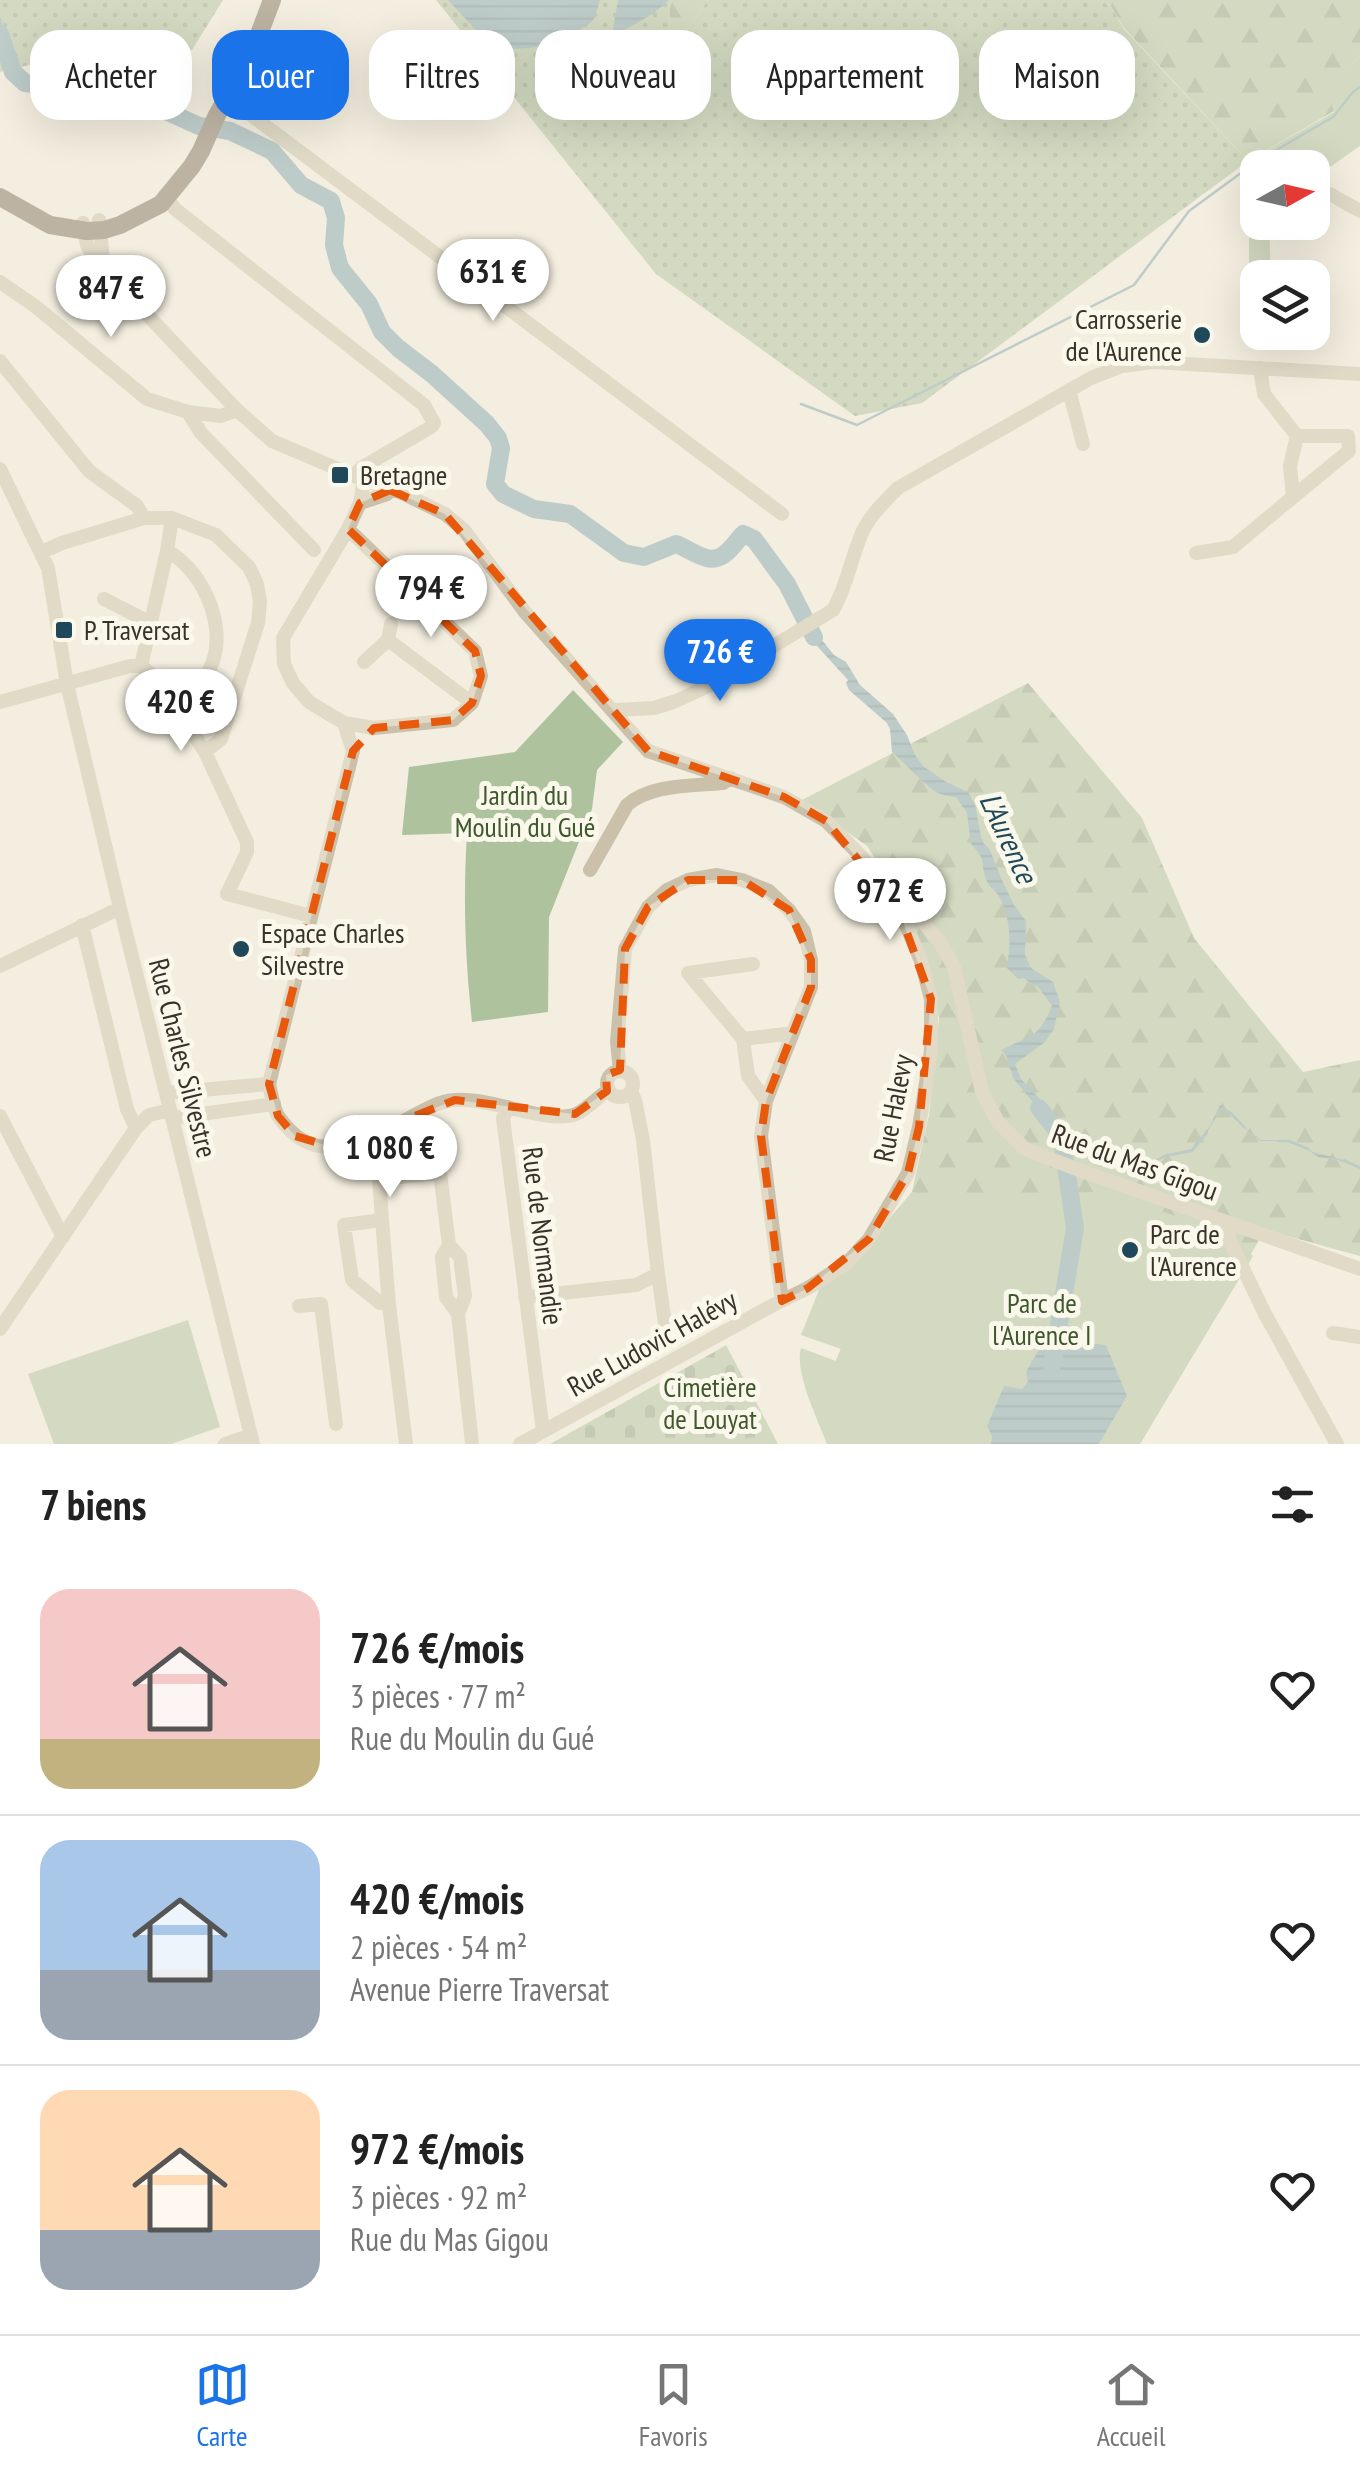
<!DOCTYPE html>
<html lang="fr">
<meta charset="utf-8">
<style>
body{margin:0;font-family:"PT Sans Narrow",sans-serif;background:#f2f2f2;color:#222;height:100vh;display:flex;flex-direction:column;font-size:38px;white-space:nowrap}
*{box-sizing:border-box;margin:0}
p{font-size:32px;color:#767676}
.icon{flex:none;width:55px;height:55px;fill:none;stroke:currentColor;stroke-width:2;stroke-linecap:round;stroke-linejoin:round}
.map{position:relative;height:1444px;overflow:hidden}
.details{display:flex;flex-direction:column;background:#fff;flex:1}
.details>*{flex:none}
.hud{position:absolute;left:30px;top:30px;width:1300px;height:90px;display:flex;gap:20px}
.needle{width:65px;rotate:82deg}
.controls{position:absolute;left:1240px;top:150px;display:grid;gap:20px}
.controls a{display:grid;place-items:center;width:90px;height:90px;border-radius:20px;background:#fff;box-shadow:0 10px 40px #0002;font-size:50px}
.price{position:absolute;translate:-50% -85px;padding:0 22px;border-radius:35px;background:#fff;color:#222;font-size:32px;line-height:65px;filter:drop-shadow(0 2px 5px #0008)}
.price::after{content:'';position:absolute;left:50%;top:60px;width:30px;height:22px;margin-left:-15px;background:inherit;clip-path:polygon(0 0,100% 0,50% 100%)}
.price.on{background:#1a73e8;color:#fff}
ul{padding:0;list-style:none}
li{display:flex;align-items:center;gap:30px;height:250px;padding:0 40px}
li+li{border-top:2px solid #e0e0e0}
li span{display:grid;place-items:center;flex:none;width:280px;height:200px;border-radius:30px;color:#555}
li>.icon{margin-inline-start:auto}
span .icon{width:120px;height:120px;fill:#fffc;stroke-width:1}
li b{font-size:42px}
h2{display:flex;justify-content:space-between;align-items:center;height:120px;padding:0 40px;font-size:42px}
.chip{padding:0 35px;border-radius:30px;background:#fff;box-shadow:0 10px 40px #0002;font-size:35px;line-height:90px}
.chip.on{background:#1a73e8;color:#fff}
.menu{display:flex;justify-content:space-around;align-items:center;height:140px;border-top:2px solid #e0e0e0;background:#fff;font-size:28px;color:#767676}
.menu a{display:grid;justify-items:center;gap:5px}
.menu .on{color:#1a73e8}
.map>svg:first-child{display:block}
</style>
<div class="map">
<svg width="1360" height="1444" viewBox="0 0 1360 1444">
<defs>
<pattern id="grass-dots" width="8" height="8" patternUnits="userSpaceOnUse" patternTransform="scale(2.5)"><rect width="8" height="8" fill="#aec29e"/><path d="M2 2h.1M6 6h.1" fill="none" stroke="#8f9e81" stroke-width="1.8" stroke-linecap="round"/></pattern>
<pattern id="forest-firs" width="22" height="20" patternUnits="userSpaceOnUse" patternTransform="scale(2.5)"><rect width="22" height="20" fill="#aec29e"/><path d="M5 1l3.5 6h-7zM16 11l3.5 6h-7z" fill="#8f9e81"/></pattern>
<pattern id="cemetery-stones" width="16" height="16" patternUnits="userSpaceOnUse" patternTransform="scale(2.5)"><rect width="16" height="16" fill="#aec29e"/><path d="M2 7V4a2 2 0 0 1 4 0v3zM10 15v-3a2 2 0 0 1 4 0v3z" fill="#8f9e81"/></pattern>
<pattern id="water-rules" width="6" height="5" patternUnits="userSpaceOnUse" patternTransform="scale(2.5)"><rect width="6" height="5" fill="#7ea3b0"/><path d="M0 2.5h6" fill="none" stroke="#68858f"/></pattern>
</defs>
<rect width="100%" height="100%" fill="#f3eedf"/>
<path fill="url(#grass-dots)" d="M0,0H223L192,50L38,63L0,72Z
M436,0H669L671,53L708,0H1102L1111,7L1124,29L1248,161L922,403L855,416L656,274Z"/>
<path fill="url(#forest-firs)" d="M669,0H708L671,54Z
M1102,0H1360V55L1329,93L1334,111L1248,161L1124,28L1111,7Z
M1028,683L1142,818L1194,938L1303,1072L1360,1060V1256L1265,1230L1140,1444H834L836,1361L858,1305L815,1288L849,1267L912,1192L929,1115L939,1018L910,912L867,846L802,800Z"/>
<path fill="url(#cemetery-stones)" d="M726,1345L778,1444H550L716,1351Z"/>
<path fill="#aec29e" d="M1360,55V146L1313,179L1312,168H1258V222L1269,223L1271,277L1258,278L1257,328H1250L1248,161L1334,112L1328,93Z
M573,690L623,742L597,770L592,809L549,917L548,1012L472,1022C465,957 463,898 467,833L402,835L409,767L515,752Z
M912,1192L935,1197L1102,1192L1234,1235L1253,1256L1140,1444H827C818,1420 794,1372 801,1348L836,1361L841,1349L801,1335L819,1290L815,1288L849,1267Z
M188,1320L220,1427L171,1444H54L28,1374Z"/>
<path fill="url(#water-rules)" d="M448,0H600L594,19L589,24L552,46L500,50L490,45Z
M618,0H669L654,13L618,34L613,29Z
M0,17L17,70L25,77L41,79L78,51L82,56L94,58L165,104L203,121L201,126C182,119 162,111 145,99C129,88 113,72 93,66C63,58 28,115 10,62C4,46 0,34 0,17Z
M222,124L260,138L277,151L308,185L326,192L341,206L337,244L342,266L370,298L383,328L392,338L436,370L495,426L505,442L504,469L500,485L502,488L536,507H560L571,510L625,551C645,556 656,546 675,542C702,549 698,564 727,548C731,538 736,528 749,529L781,567L808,616L803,619C791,593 770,545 743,534C731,545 720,566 700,557C691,553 685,548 676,544C664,548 653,558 640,557C613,555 595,529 573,516C561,509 547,514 534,509C522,505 502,494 495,484L501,448L498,438L487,424L432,374L398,348L382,332L369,304L340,268L334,245L336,218L331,201L301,185L272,151L230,131L219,130Z
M814,630L834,655L846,662L860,685L893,714L907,735L915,755L923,766L946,782L968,792L975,805L982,842L989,848L1001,878L1014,905L1026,921L1025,955L1031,968L1053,982L1060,1002L1054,1029L1045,1042L1015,1064L1021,1079L1042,1101L1066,1136L1112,1150L1143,1166L1167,1154L1191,1149L1210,1126L1220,1105L1231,1112L1237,1121L1261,1140H1290L1313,1152L1344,1160L1360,1169L1338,1160L1318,1157L1302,1146L1289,1141H1260L1222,1108L1204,1137L1192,1151L1186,1153H1171L1142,1171C1124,1158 1088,1139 1067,1142L1069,1158H1065L1060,1135L1013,1078L1006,1055L1001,1050C1031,1035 1037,1040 1052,1006L1038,987L1023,978L1018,979L1006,967C1012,950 1010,913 1000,898C996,891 988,886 986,879C979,858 988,863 971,844L967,813L956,797C953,797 942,795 938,793C931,791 901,760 892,752L890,729L887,723L849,690L846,683L848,680L807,635Z
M1066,1342L1106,1345L1127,1396L1100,1442L1098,1444H991L992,1436L987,1426L1004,1386L1022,1389L1028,1382L1026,1372L1042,1344Z"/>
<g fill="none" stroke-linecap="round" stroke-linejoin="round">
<path stroke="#7ea3b0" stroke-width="2.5" d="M801,404L857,425L1134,285L1189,211L1256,162L1333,117L1353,92L1360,87
M1230,1112L1245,1128
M1278,1141H1289L1308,1149
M1165,1156L1192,1151L1207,1133
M1344,1160L1360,1168"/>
<path stroke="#7ea3b0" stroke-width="18" d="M0,34L13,72L25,83L41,85L82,65L98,68L113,75L157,107L199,126L230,131L272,151L301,185L331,201L336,218L334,245L340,268L369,304L382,332L398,348L432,374L487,424L498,438L501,448L495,484L503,494L534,509L570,514L624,553L644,557L676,544C697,552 712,571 732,547C736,543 739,538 743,534L754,539L787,584L814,637
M1039,1108L1055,1128L1062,1140L1075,1228L1052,1366"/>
<path stroke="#cbc1aa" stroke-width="14" d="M227,97L782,514
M1312,184L1360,211
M165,195L175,209L424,405L434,423L431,427L361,468L355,475
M99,220L104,270
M83,223L87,245L93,257L237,410L272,441L364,480L402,493L445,514L464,530L525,612L648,751L784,797L826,821L859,854L880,880L898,908L909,932L921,961L931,999V1051L919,1127L908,1173L869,1239L847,1263L808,1288L775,1304L520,1444
M0,282L35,306L147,399L188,412L221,416L237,410
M0,361L89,471L137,506L144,518
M1069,390L1083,444
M188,412L201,433L314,550
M0,469L48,568L67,684L120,908L253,1444
M364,480L360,503L387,494L390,490
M1293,497L1349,451L1348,436H1297
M360,503L348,529L283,638L284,664L293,683L309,702L344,723L353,751L269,1084C271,1093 273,1105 277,1114C279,1118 283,1122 286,1126C320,1165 360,1141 398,1124C417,1115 433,1102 454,1100C488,1096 547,1125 576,1114C587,1109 598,1097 607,1091
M167,551C202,569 226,623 213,661C210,670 204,680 199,689C194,699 191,708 182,716
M42,552L62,543L144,518H172L216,535L249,567L257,584L260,602L258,623L221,739L205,752
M1196,553L1233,547L1293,497L1290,466L1297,436L1264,394L1260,368
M104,599L151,623
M388,640L391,624
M364,662L388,640L472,703
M141,666L167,551L172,518
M0,702L130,666H141L159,680L205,752L247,842V852L227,894L311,916
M614,710L654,708L676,701L708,686L833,610C847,586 851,558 862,533C870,515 885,501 898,488L1091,378L1122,366L1153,362L1360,374
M344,723L374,728L453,720L472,703L481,676L475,651L348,529
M590,870L627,805C651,784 693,786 723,783L731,778
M898,908L916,914L940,942L954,967L982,1092L998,1122L1025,1149L1079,1170L1360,1269
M82,925L127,1109L136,1128
M0,966L120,908
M743,1039L688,973L753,964
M620,1070L617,1042L625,949L648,907L667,890L688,880L717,875L742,880L769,891L789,910L804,931L811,960V987L766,1101L761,1136L782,1301
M607 1084a13 13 0 1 1 26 0a13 13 0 1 1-26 0Z
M166,1093L269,1084
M766,1101L748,1076L743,1039L793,1033
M508,1107L503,1118L543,1431
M0,1116L63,1237
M172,1118L274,1104
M371,1135L375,1145L379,1179L440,1173L449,1245
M379,1179L382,1220
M1228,1222L1229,1239L1265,1314L1337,1444
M449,1245L442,1257L446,1297L458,1314L472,1444
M449,1245L460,1257L465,1296L458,1314
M658,1274L667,1337
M525,1297L636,1285L658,1274L643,1140L635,1100L631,1091
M389,1305L380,1303L352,1280L344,1225L382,1220L389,1305L406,1444
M299,1306L321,1304L336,1424
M0,1329L136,1128L149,1115L170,1110
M1333,1333L1360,1337
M225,1444L251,1435"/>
<path stroke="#7a6c5b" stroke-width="18" d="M0,197L50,225L87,231L104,230L120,225L161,204L192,166L201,151L217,115L250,58L272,0"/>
</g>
<path d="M0 0H1360V1444H0ZM390,490L445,514L648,751L784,797L826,821L898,908L931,999L919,1127L908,1173L869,1239L808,1288L782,1301L761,1136L766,1101L811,987V960L789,910L742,880H688L648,907L625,949L620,1070L606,1075L607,1091L575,1114L455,1100L335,1148L295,1136L278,1116L269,1084L353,751L374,728L453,720L472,703L481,676L475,651L348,529L360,503Z" fill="#f3eedf" fill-opacity=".55" fill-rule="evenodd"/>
<path fill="none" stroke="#e8590c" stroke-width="8" stroke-dasharray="20 12" stroke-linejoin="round" d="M390,490L445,514L648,751L784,797L826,821L898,908L931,999L919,1127L908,1173L869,1239L808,1288L782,1301L761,1136L766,1101L811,987V960L789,910L742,880H688L648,907L625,949L620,1070L606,1075L607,1091L575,1114L455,1100L335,1148L295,1136L278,1116L269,1084L353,751L374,728L453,720L472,703L481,676L475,651L348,529L360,503Z"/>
<g fill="#1f495a" stroke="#faf7eb" stroke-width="4">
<circle cx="1202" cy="335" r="10"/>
<rect x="330" y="465" width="20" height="20" rx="5"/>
<rect x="54" y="620" width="20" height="20" rx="5"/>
<circle cx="241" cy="949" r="10"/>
<circle cx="1130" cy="1250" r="10"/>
</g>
<g text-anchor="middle" stroke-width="10" stroke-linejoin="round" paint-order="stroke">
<g font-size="28" fill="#39322a" stroke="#faf7eb" text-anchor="start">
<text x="1182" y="329" text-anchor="end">Carrosserie<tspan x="1182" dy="32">de l'Aurence</tspan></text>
<text x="360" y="485">Bretagne</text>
<text x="84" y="640">P. Traversat</text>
<text x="261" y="943">Espace Charles<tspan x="261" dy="32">Silvestre</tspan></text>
<text x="1150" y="1244">Parc de<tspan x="1150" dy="32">l'Aurence</tspan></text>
</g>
<g font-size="28" fill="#3f572d" stroke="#faf7eb">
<text x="525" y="805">Jardin du<tspan x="525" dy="32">Moulin du Gué</tspan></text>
<text x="1042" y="1313">Parc de<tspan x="1042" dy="32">l'Aurence I</tspan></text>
<text x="710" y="1397">Cimetière<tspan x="710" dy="32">de Louyat</tspan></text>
</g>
<g font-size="28" fill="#39322a" stroke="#faf7eb">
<text transform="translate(183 1058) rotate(76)" y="10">Rue Charles Silvestre</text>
<text transform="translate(893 1108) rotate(-79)" y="10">Rue Halevy</text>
<text transform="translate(1135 1162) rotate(20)" y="10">Rue du Mas Gigou</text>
<text transform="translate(543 1236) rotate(83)" y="10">Rue de Normandie</text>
<text transform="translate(652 1343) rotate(-29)" y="10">Rue Ludovic Halévy</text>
</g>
<g font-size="30" font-style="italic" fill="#1f495a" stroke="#faf7eb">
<text transform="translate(1008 838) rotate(65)" y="10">L'Aurence</text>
</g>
</g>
</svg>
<div class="controls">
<a><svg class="needle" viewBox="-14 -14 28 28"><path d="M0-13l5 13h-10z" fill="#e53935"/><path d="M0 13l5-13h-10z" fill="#767676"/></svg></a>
<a><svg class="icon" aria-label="layers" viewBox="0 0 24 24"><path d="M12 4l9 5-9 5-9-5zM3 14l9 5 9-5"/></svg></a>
</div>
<b class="price" style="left:493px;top:324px">631 €</b>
<b class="price" style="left:111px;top:340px">847 €</b>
<b class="price" style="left:431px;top:640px">794 €</b>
<b class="price on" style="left:720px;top:704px">726 €</b>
<b class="price" style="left:181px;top:754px">420 €</b>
<b class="price" style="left:890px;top:943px">972 €</b>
<b class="price" style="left:390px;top:1200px">1 080 €</b>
<div class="hud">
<a class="chip">Acheter</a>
<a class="chip on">Louer</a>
<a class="chip">Filtres</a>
<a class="chip">Nouveau</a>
<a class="chip">Appartement</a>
<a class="chip">Maison</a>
</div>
</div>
<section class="details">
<h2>7 biens<svg class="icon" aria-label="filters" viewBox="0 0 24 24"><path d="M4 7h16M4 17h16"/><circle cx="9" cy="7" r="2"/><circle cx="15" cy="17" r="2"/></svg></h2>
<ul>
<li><span style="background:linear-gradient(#f6c9c9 75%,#c2b280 0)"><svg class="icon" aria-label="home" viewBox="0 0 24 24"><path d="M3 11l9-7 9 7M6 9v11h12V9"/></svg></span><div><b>726 €/mois</b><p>3 pièces · 77 m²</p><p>Rue du Moulin du Gué</p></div><svg class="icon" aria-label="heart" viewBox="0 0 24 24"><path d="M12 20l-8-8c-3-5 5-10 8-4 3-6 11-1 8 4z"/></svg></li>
<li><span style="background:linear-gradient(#a9c7e8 65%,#9aa5b1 0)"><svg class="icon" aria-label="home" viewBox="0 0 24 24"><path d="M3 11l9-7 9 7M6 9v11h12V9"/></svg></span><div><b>420 €/mois</b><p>2 pièces · 54 m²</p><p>Avenue Pierre Traversat</p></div><svg class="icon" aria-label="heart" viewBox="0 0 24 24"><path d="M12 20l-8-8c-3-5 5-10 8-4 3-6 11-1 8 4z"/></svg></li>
<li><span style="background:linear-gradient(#ffd9b3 70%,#9aa5b1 0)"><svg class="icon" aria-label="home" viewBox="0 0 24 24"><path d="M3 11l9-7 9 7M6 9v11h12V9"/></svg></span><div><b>972 €/mois</b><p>3 pièces · 92 m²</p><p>Rue du Mas Gigou</p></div><svg class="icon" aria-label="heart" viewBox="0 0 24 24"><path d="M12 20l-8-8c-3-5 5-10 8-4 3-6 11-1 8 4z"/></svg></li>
</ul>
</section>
<nav class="menu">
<a class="on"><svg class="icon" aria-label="map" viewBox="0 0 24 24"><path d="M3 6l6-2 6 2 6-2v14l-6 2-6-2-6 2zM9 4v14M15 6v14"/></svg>Carte</a>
<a><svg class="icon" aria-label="saved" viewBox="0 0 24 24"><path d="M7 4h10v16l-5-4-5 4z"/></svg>Favoris</a>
<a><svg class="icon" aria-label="home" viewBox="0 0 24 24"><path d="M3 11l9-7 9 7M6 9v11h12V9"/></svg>Accueil</a>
</nav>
